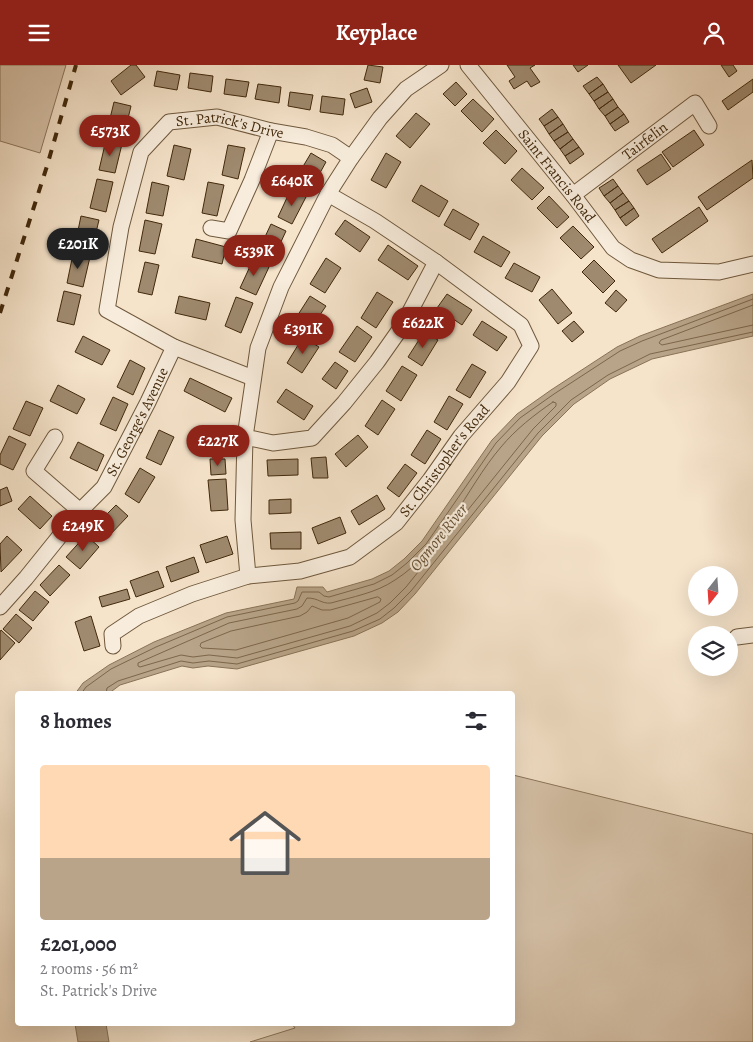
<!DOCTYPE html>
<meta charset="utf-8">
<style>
body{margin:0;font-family:Alegreya,serif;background:#f2f2f3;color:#2b2b33;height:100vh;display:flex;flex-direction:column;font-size:19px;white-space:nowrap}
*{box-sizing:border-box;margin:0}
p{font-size:16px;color:#7c7c81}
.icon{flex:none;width:28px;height:28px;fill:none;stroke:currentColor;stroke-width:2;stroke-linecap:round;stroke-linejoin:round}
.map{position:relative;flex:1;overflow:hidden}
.details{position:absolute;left:15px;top:626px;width:500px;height:335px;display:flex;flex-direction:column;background:#fff;border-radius:5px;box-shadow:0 5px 20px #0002}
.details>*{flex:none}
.needle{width:32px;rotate:197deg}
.controls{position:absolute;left:688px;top:501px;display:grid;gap:10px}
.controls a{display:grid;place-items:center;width:50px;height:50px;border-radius:50%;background:#fff;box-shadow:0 5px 20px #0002;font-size:25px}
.price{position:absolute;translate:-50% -42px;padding:0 11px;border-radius:18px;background:#8f2418;color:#fff;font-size:16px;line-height:32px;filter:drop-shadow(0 1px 2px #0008)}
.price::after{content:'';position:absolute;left:50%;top:30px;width:15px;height:11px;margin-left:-8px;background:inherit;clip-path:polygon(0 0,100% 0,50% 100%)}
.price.selected{background:#222;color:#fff}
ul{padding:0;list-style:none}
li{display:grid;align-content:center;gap:10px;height:265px;padding:0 25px}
li span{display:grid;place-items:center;height:155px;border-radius:5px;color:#555}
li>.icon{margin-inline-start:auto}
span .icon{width:90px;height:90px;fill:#fffc;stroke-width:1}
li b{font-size:21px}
h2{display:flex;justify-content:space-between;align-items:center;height:60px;padding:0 25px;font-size:21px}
header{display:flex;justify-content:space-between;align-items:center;height:65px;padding:0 25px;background:#8f2418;color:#fff;font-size:22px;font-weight:700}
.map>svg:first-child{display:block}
</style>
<header><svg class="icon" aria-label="menu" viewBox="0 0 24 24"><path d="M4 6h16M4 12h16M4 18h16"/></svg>Keyplace<svg class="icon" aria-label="person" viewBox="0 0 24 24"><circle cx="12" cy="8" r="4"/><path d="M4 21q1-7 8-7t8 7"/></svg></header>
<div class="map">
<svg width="753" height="977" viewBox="0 0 753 977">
<rect width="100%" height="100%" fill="#f5e3ca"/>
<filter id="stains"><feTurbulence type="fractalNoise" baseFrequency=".004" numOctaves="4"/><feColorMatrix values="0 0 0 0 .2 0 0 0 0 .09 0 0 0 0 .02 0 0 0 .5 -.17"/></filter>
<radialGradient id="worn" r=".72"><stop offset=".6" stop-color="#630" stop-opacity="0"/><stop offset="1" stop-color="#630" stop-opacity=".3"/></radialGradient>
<path fill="#d7c3aa" stroke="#8c765b" d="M0,0H66L40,88L0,76Z
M513,710L753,769V977H250L295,963L292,959H512Z"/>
<path fill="#b8a489" stroke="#897357" d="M753,229V271L652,294L610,314L574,339L542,371L415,529L398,547L382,558L354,571L237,604L208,601L193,603L182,601L120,620L108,629H75L83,618L109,600L154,577L226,548L294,534L297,522H323L327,527L372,514L389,506L404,494L422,476L492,375L517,349L551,325L617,282L640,271Z
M75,959H106L109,977H78Z"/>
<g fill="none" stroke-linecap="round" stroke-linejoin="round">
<path stroke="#7d664a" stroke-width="1" d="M753,240L661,275L659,278L662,280L753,260
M553,337L556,338V341L533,364L406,522L390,538L377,548L350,561L237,593L209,590L193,592L181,590L140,602L138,601V598L229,558L297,544L302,541L307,533C319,533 321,539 331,538C352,532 376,528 395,515C444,484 465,424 501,382C516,364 534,350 553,337Z
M378,532L381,534L380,537L348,553L236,585L202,583L200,581L201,578L231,566L300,551L307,547L312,541L322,545H330Z
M81,629L86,622L111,604L156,582L227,552L295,538L298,536L302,527H319L324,531L329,532L374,519L392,510L407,498L426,479L496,378L520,353L554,329L620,286L642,276L753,234
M106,629L107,623L118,616L181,596L193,598L209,596L237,599L353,566L380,554L394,543L411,526L538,368L571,335L608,310L650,289L753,267"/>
</g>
<path fill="#9f8a6f" stroke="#42290c" d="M131,0H136L145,12L121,30L111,16Z
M368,0L383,2L380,18L364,15Z
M507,0H535L530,3L540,17L531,22L527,16L514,24L509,16L515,12Z
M573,0H588L578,7Z
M618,0H656L631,18Z
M721,0H733L737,6L729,12Z
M157,6L180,10L177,25L154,21Z
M190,8L213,11L211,27L188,23Z
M597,12L603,19L589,29L583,21Z
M226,14L249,17L246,32L224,29Z
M753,14V27L728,45L722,36Z
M456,17L467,29L455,41L443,29Z
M258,19L281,22L279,38L255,34Z
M603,19L608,27L594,36L589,29Z
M367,23L372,37L355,43L350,29Z
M290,27L313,30L310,45L288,41Z
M608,27L613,34L599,44L594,36Z
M322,31L345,34L343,50L320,47Z
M473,34L494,54L482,67L461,46Z
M613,34L618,42L605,51L599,44Z
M114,37L131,41L124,70L107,66Z
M618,42L624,49L610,59L605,51Z
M552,44L558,52L544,61L539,54Z
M416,48L430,59L410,83L396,71Z
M624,49L629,57L615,66L610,59Z
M558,52L563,59L549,69L544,61Z
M563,59L568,67L554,76L549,69Z
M496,65L517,86L505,99L483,78Z
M694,65L704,80L673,102L662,87Z
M568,67L573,74L560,84L554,76Z
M573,74L579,82L565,91L560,84Z
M106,75L122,79L115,108L99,105Z
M174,80L191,84L184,115L167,111Z
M228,80L245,83L238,114L222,110Z
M579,82L584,89L570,99L565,91Z
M311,88L326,97L311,124L295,115Z
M386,88L401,97L386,123L371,115Z
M661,89L671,104L647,120L637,105Z
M752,95L753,113L707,145L698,132Z
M522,103L544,123L532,135L511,115Z
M97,114L113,117L106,147L90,143Z
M613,114L618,121L604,131L599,123Z
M152,117L169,121L163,151L146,148Z
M208,117L224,120L217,151L202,148Z
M421,120L448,136L439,152L412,136Z
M618,121L623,128L610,138L604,131Z
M291,124L306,132L292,159L278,152Z
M623,128L629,136L615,145L610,138Z
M549,131L569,152L557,163L537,143Z
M629,136L634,143L620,153L615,145Z
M699,142L708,156L662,188L652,174Z
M634,143L639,151L626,161L620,153Z
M453,144L479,159L470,175L444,160Z
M81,151L99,155L92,184L75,180Z
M145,155L162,159L155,189L139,186Z
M345,155L370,172L360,187L335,169Z
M271,159L286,166L273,194L258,187Z
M573,161L594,182L581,194L560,173Z
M483,171L510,187L501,202L474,187Z
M196,174L226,182L222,199L192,192Z
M388,180L418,201L408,215L378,195Z
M73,189L90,192L83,222L67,218Z
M326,193L341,203L325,228L310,219Z
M253,195L269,202L256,230L240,223Z
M594,195L615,216L603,228L582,207Z
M145,197L159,200L152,230L138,227Z
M514,198L540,212L532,227L505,213Z
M552,224L572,248L558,259L539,235Z
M616,225L627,235L616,247L605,238Z
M64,226L81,230L74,260L57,256Z
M377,227L393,237L376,263L361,253Z
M447,229L472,245L462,260L437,243Z
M179,231L210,238L206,255L175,248Z
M310,231L326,241L309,266L294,256Z
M236,232L253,238L241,268L225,261Z
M482,256L507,272L497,286L473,270Z
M574,256L584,267L572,277L562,266Z
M357,261L372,272L355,297L339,287Z
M424,267L438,275L422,301L408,292Z
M83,271L110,285L102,300L75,287Z
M303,272L319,282L302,308L287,298Z
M130,295L145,303L133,330L117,322Z
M335,297L348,306L336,324L322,314Z
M472,299L486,307L470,333L456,325Z
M402,301L417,310L401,336L386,326Z
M190,313L232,333L225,347L184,326Z
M58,320L85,334L77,349L50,336Z
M286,324L313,341L304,355L277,337Z
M449,331L463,339L447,365L434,357Z
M113,332L128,339L116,366L100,359Z
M382,335L395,344L378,370L365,361Z
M26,336L43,343L30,371L13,364Z
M159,365L174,372L161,400L146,393Z
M427,365L441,374L425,399L411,390Z
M358,370L368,382L346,402L335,389Z
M9,371L26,379L13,405L0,399V390Z
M78,377L104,390L97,406L70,393Z
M326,392L328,413H313L311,393Z
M210,394H225L226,409L211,410Z
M298,394V410L268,411L267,395Z
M405,399L417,408L399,432L387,423Z
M140,403L155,412L139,438L125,429Z
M226,414L228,445L211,446L208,415Z
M7,422L12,436L0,441V425Z
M377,430L385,444L359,460L351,446Z
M30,431L52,451L40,464L18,444Z
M291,434V448L269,449V435Z
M116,440L128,451L107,473L95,461Z
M340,452L346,468L318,479L312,463Z
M301,467V484H271L270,468Z
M86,470L99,482L80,504L66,492Z
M7,471L22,485L1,507L0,479Z
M227,471L233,489L206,498L200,480Z
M194,492L199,507L171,517L166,502Z
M59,500L70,510L50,531L40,520Z
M158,506L164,522L136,532L130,516Z
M127,524L130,534L102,542L99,532Z
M35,526L49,537L33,556L19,545Z
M16,549L32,563L19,578L3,564Z
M91,551L100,581L84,586L75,557Z
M1,565L15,578L0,595V567Z"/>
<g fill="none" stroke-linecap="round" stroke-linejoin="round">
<defs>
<g id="minor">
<path id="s1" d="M468,0L573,130L613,183L631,195L659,205L719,207L753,199"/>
<path id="s2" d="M573,130L695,38L709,61"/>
<path d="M211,163L229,166L252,115L271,66"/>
<path id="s3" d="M253,313L174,282L107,245L121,162L141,87L169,57L217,52L271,66L306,72L332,80L351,93"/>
<path d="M55,372L34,406L80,446"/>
<path d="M245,372L273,378L312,373L344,338L377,297L403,260L436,197"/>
<path d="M248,511L243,455L245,372L258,283L281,222L328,129L351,93L380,53L406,24L441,0"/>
<path id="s4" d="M0,542L26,513L80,446L104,422L148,337L174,282"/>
<path d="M737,572L753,570"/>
<path id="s5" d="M113,581L112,569L139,551L192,529L248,511L300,506L350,492L396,458L430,415L461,371L508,317L531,281L521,260L436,197L375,156L328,129"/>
</g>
</defs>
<use href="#minor" stroke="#6f583c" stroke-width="17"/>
<use href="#minor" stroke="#f8eddd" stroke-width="15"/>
<path stroke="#42290c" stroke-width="4" stroke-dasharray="9 9" stroke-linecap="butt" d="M0,248L47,101L76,0"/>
</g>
<g text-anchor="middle" stroke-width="4.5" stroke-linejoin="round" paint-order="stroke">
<g font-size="15" fill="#42290c" stroke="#f8eddd">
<text dy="5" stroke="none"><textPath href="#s3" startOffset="426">St. Patrick's Drive</textPath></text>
<text dy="5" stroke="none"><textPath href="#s2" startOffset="90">Tairfelin</textPath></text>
<text dy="5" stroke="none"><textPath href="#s1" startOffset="142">Saint Francis Road</textPath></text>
<text dy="5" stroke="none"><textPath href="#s4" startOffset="232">St. George's Avenue</textPath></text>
<text dy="5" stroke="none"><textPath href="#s5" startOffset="401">St. Christopher's Road</textPath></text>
</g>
<g font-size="16" font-style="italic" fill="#654e32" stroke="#f8eddd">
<text transform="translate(438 472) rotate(-51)" y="6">Ogmore River</text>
</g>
</g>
<rect width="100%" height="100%" filter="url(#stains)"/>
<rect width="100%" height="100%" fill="url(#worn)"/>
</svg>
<div class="controls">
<a><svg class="needle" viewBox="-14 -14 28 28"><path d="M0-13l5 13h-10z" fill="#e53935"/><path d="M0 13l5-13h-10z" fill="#7c7c81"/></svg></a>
<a><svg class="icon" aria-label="layers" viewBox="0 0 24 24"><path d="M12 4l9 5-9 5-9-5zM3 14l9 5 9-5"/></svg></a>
</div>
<b class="price" style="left:110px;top:92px">£573K</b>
<b class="price" style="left:292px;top:142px">£640K</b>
<b class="price selected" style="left:78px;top:205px">£201K</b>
<b class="price" style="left:254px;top:212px">£539K</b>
<b class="price" style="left:423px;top:284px">£622K</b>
<b class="price" style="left:303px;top:290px">£391K</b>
<b class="price" style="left:218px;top:402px">£227K</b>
<b class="price" style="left:83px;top:487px">£249K</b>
<section class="details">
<h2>8 homes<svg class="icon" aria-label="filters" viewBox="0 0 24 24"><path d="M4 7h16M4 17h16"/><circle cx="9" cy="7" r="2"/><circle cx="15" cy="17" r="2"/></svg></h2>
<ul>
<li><span style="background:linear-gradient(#ffd9b3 60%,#b9a48a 0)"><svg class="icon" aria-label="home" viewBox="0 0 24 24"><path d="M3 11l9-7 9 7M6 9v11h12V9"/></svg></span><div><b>£201,000</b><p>2 rooms · 56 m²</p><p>St. Patrick's Drive</p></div></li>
</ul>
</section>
</div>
